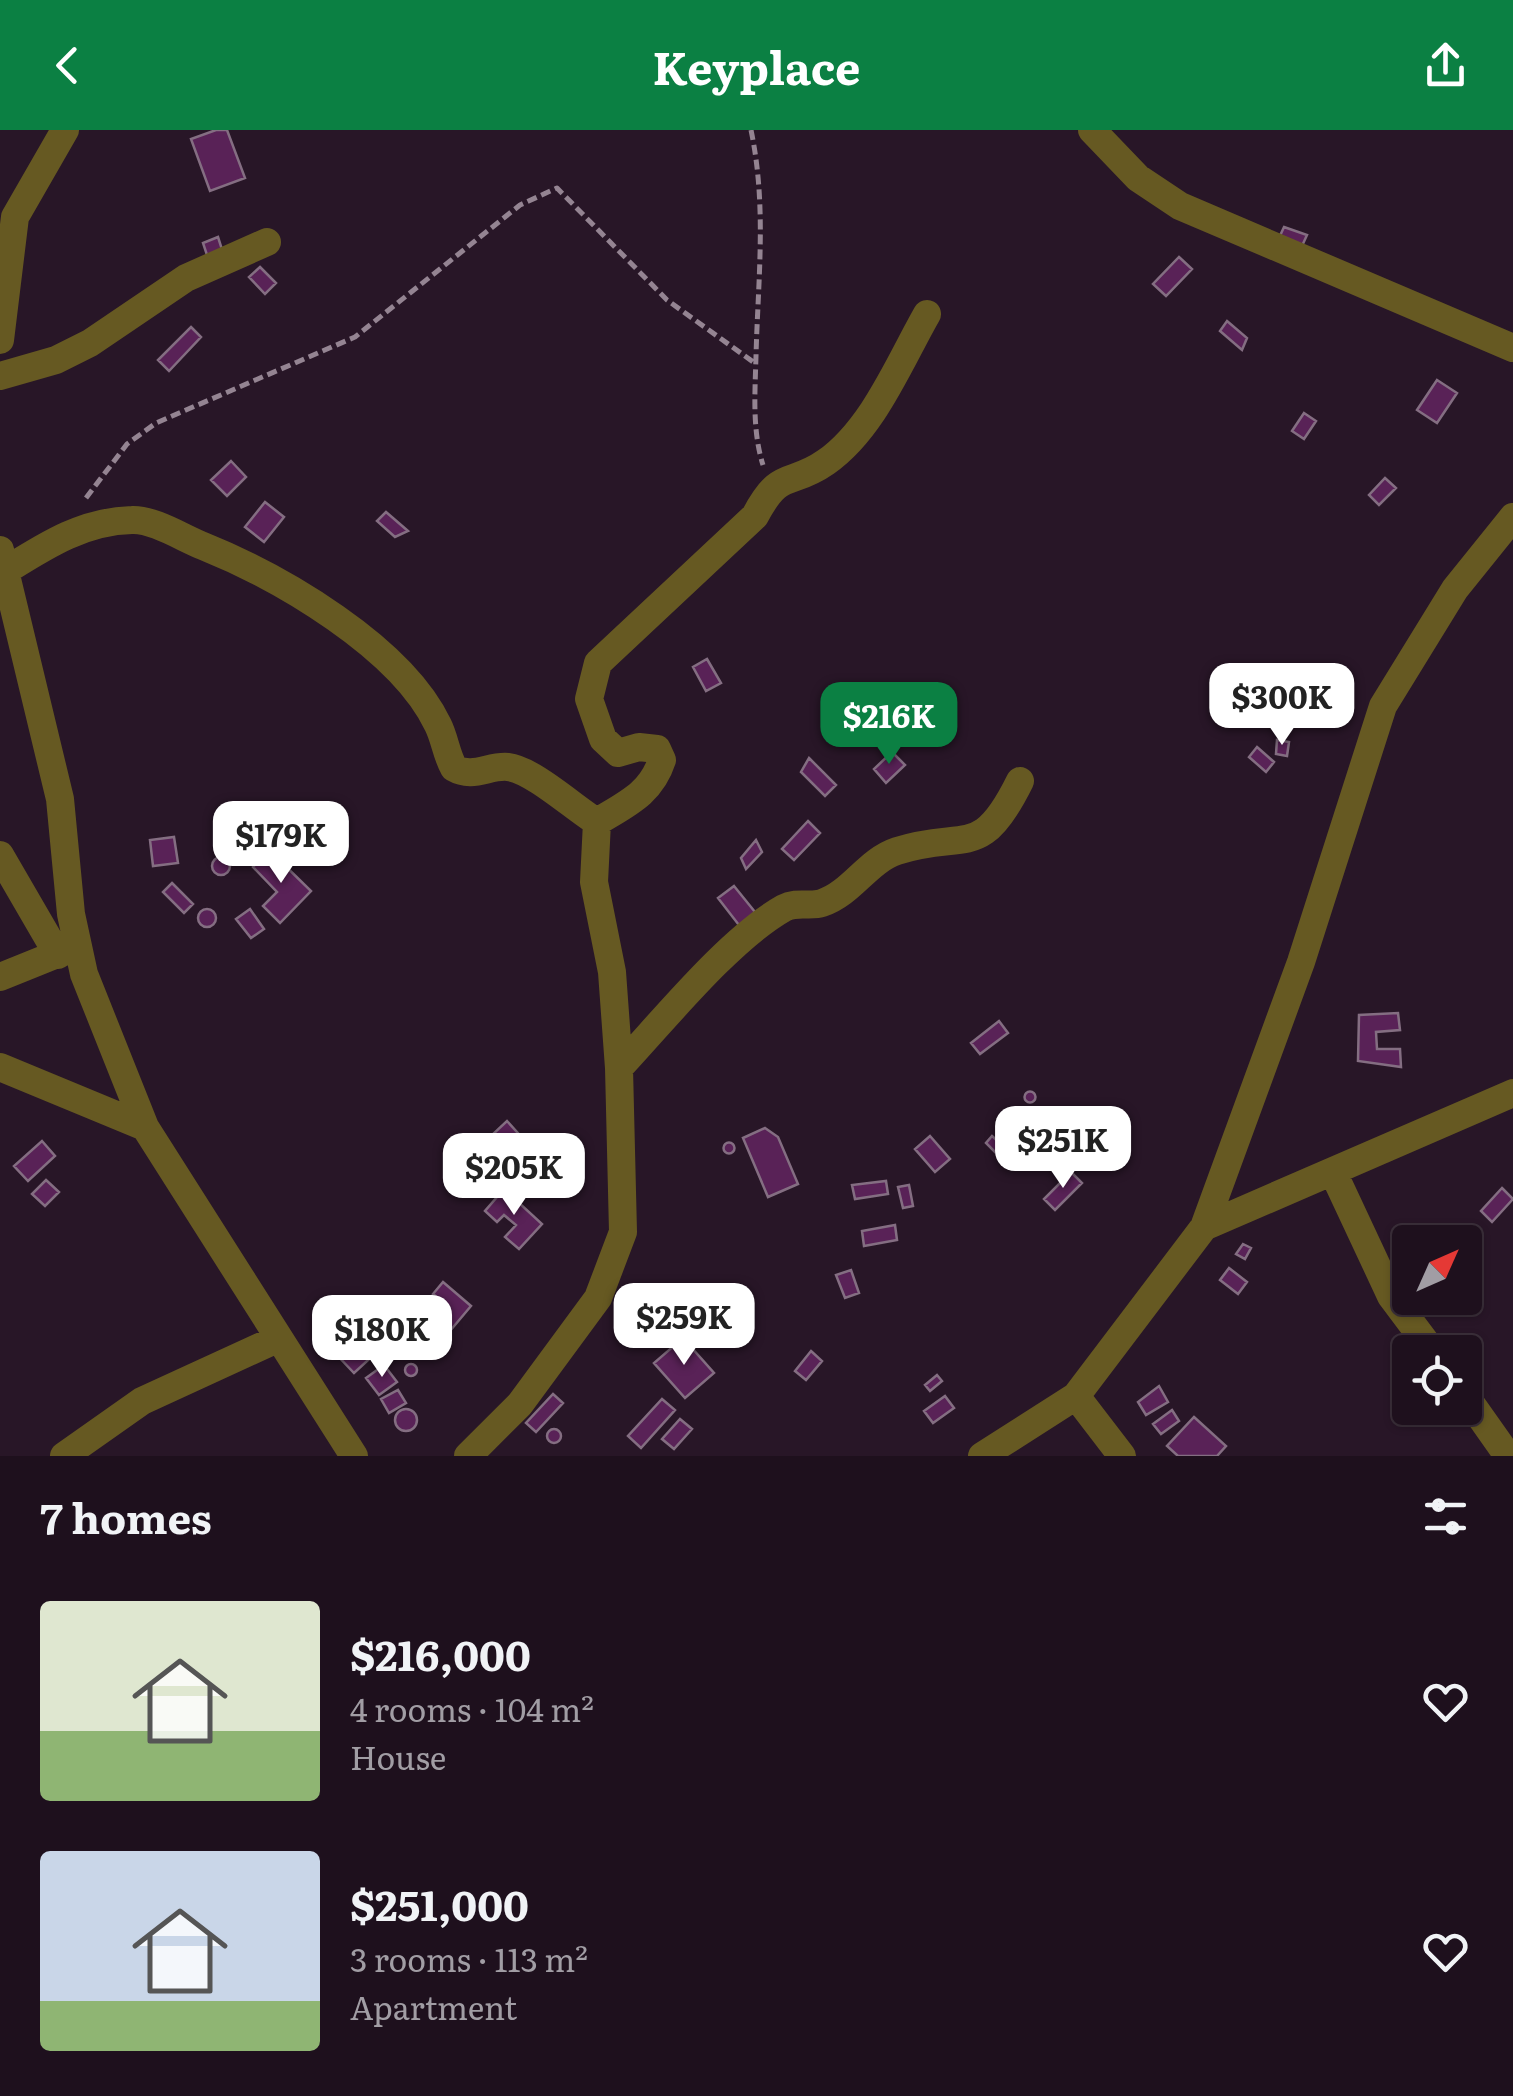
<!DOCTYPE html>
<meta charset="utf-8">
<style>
body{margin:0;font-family:Literata,serif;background:#261926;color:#f1f3f6;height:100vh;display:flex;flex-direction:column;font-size:38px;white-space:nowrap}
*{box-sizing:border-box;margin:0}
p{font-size:32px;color:#a19da4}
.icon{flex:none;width:55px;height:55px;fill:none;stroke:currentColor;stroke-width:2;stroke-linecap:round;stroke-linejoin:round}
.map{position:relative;height:1326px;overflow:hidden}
.drawer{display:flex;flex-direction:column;background:#1e101d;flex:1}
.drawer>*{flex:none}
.needle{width:65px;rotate:45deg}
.controls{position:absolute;left:1392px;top:1095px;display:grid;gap:20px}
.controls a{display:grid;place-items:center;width:90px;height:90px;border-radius:10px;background:#1e101d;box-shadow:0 2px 8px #0004,0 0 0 2px #3c303b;font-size:50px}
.price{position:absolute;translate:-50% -85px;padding:0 22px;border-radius:20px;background:#fff;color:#222;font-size:32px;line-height:65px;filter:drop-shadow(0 2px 5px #0008)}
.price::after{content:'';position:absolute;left:50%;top:60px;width:30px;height:22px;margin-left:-15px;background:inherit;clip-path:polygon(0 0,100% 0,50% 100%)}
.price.selected{background:#0b8043;color:#fff}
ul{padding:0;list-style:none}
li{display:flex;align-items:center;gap:30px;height:250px;padding:0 40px}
li span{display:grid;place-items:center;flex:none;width:280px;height:200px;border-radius:10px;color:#555}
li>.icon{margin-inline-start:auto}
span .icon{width:120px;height:120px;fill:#fffc;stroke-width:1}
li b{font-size:42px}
h2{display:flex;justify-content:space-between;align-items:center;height:120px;padding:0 40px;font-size:42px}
header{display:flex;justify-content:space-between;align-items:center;height:130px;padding:0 40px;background:#0b8043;color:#fff;font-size:45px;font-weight:700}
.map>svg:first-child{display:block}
</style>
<header><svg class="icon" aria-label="back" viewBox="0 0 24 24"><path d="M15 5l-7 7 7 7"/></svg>Keyplace<svg class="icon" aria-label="share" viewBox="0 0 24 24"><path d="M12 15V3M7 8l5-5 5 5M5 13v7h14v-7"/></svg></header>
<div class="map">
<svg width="1513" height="1326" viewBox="0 0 1513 1326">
<rect width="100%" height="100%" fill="#281627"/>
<path fill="#592257" stroke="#846e82" stroke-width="2.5" d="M216,0H227L245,48L210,61L191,9Z
M1284,97L1307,105L1302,116L1279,108Z
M218,107L225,129L210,134L203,113Z
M1179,127L1192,139L1166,166L1153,154Z
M260,137L276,153L265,164L249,147Z
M1227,191L1247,208L1242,220L1220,201Z
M191,197L201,207L169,241L158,230Z
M1437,250L1457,263L1437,293L1417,280Z
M1304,283L1316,291L1304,309L1292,301Z
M231,331L246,347L227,366L211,350Z
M1385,348L1396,358L1379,375L1369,365Z
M265,372L284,387L264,412L245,397Z
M386,382L408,401L395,407L377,391Z
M707,529L721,553L706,561L693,537Z
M1277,610L1289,612L1287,626L1276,624Z
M1257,617L1274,632L1266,642L1249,627Z
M892,622L905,635L886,653L874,639Z
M809,628L836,655L825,666L801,642Z
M808,691L820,703L794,730L782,719Z
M174,707L178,733L153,736L150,710Z
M756,710L762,722L746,739L741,728Z
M269,720L311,761L280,793L263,776L277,762L253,737Z
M212 736a9 9 0 1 1 18 0a9 9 0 1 1-18 0Z
M172,753L193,774L184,783L163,762Z
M734,756L755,782L742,799L718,768Z
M250,779L264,799L251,808L236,789Z
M198 788a9 9 0 1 1 18 0a9 9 0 1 1-18 0Z
M1398,883L1400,900L1376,902L1377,919H1400L1401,937L1358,931L1359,885Z
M999,891L1008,903L980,924L971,913Z
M1024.5 967a5.5 5.5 0 1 1 11 0a5.5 5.5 0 1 1-11 0Z
M1021,985L1033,994L1026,1004L1014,994Z
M507,991L525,1011L510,1026L492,1005Z
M765,998L778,1007L798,1054L768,1067L743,1008Z
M930,1006L950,1029L935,1042L915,1019Z
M992,1006L1001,1014L995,1022L986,1013Z
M42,1011L55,1026L28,1051L14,1036Z
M723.5 1018a5.5 5.5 0 1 1 11 0a5.5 5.5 0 1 1-11 0Z
M1071,1042L1082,1053L1055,1080L1044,1069Z
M46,1050L59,1062L45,1076L32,1064Z
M886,1051L888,1064L855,1069L852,1055Z
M909,1055L913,1076L903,1078L898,1057Z
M1502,1058L1513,1069L1492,1092L1481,1081Z
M504,1059L542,1094L519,1119L505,1107L516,1095L504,1085L497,1092L485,1081Z
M895,1095L897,1110L864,1116L862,1101Z
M1243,1114L1251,1118L1245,1129L1236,1124Z
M1229,1138L1247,1152L1238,1164L1220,1150Z
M851,1140L859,1163L845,1168L836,1145Z
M443,1152L471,1176L444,1208L431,1197L449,1177L433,1164Z
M646,1164L669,1191L651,1207L627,1179Z
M372,1192L389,1211L354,1243L337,1225Z
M683,1208L714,1243L685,1268L654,1233Z
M811,1221L822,1231L806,1250L795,1241Z
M405 1240a6 6 0 1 1 12 0a6 6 0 1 1-12 0Z
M384,1235L397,1252L379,1265L366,1248Z
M937,1245L942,1251L930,1261L925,1255Z
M1159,1256L1168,1272L1146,1285L1138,1272Z
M398,1260L406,1273L389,1283L381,1269Z
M553,1264L563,1273L536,1302L526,1293Z
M945,1266L954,1278L933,1293L924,1281Z
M662,1269L675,1280L641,1318L628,1306Z
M395 1290a11 11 0 1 1 22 0a11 11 0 1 1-22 0Z
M1172,1280L1179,1291L1161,1304L1153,1294Z
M1194,1287L1226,1316L1217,1326H1178L1167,1316Z
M680,1289L692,1299L674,1319L662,1309Z
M547 1306a7 7 0 1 1 14 0a7 7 0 1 1-14 0Z"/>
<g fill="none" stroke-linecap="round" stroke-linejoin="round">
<path stroke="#948492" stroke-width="5" stroke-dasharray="10 5" stroke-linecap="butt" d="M751,0C767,76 758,149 756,226C755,263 752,300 763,335
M86,368L127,314L156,293L355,207L520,75L557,58L667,170L756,234"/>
<path stroke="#665922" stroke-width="28" d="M1092,0L1138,48L1180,76L1513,218
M0,210L15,87L65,0
M0,246L56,230L90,213L186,148L267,112
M0,420L60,669L71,784L84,844L145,997L354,1326
M5,441C45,416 83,391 132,390C153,389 183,408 203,416C280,447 401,517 438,595C445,609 446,624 454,638C473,649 489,635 508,637C533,640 574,678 597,692
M0,725L58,825
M0,847L72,818
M0,937L145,997
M619,938C663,891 729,809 784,778C797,771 810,777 822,773C852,763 867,731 897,721C966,699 980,732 1020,651
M1333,1042L1391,1166L1433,1222
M1204,1097L1513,963
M1465,1265L1508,1326
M1076,1266L1122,1326
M64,1326L142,1271L277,1209
M468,1326L520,1274L598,1168L623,1102L619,938L612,842L594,752L597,692C626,674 651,664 662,630L657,619L639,617L618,623L603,609L589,569L598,533L755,386C781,337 789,358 826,332C873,299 899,233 927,184
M982,1326L1076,1266L1204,1097L1301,832L1383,576L1455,459L1513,387"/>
</g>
</svg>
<div class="controls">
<a><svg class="needle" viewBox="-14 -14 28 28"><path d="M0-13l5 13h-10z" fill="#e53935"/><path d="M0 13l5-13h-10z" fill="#a19da4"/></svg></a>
<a><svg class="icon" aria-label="locate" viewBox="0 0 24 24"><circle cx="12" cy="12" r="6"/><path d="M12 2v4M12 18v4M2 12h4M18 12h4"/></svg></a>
</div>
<b class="price" style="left:1282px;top:618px">$300K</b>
<b class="price selected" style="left:889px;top:637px">$216K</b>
<b class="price" style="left:281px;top:756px">$179K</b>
<b class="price" style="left:1063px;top:1061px">$251K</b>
<b class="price" style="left:514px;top:1088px">$205K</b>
<b class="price" style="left:684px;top:1238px">$259K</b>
<b class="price" style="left:382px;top:1250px">$180K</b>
</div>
<section class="drawer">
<h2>7 homes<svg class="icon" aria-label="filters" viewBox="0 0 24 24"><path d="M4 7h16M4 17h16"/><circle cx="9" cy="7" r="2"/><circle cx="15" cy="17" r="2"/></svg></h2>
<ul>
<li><span style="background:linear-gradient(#dfe7d0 65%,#8fb573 0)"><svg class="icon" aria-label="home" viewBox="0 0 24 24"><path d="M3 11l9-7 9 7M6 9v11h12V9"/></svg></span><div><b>$216,000</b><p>4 rooms · 104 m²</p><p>House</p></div><svg class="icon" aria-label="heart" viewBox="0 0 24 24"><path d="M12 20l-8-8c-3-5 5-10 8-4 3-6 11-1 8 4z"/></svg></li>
<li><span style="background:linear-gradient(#c9d6e8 75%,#8fb573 0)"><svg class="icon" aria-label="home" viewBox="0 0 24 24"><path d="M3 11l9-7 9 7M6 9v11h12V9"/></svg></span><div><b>$251,000</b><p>3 rooms · 113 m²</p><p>Apartment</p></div><svg class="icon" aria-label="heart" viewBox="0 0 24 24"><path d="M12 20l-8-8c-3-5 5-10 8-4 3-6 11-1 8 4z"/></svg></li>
</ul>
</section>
